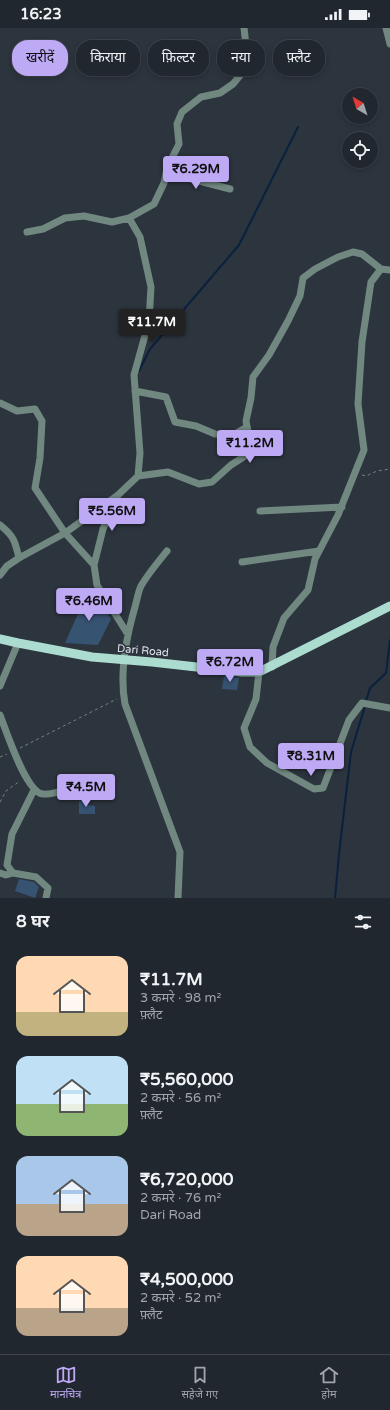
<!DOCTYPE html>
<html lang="hi">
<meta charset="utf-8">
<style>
body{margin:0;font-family:"Varela Round","Noto Sans Devanagari",sans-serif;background:#292f36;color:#f1f3f6;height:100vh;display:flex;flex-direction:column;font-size:15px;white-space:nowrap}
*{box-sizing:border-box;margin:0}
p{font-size:13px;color:#a2a5aa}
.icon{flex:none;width:22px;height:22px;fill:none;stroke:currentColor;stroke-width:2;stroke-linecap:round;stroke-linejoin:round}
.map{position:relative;height:870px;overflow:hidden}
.details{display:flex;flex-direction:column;background:#21272e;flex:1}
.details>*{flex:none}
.top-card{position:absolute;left:12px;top:12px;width:366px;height:36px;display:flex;gap:8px}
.needle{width:26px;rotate:321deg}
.buttons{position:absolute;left:342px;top:60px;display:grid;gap:8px}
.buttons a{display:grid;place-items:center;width:36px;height:36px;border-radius:50%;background:#21272e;box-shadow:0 2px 6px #0003,0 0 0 1px #3e444a;font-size:20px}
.price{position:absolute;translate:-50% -34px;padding:0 9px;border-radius:4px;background:#bea9f5;color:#111;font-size:13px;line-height:26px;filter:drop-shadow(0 1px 2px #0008)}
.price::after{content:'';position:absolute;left:50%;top:24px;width:12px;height:9px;margin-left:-6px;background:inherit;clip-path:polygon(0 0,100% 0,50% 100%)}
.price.active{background:#222;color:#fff}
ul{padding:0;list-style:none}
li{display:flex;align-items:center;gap:12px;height:100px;padding:0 16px}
li span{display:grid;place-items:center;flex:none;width:112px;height:80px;border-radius:12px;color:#555}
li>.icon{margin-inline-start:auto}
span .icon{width:48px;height:48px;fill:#fffc;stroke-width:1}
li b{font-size:17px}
h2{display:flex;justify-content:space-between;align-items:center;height:48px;padding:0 16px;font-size:17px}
.chip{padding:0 14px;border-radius:16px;background:#21272e;box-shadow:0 2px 6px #0003,0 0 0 1px #3e444a;font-size:14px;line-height:36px}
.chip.active{background:#bea9f5;color:#111}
.status{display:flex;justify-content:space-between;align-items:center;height:28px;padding:0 20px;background:#21272e;direction:ltr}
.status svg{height:11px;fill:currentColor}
.tab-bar{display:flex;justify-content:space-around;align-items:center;height:56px;border-top:1px solid #3e444a;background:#21272e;font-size:11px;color:#a2a5aa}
.tab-bar a{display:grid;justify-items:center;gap:2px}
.tab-bar .active{color:#bea9f5}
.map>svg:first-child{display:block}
</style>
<div class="status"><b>16:23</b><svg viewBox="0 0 49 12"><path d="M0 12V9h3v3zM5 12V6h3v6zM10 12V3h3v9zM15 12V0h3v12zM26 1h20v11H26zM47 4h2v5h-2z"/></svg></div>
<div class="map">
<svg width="390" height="870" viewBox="0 0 390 870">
<rect width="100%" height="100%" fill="#2c343e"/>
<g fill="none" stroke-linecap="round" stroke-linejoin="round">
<path stroke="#09213d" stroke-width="2" d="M139,343L150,321L239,217L298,99
M366,673L370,660L386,645L390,612
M335,870L339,826L351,724L365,678"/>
</g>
<path fill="#375372" d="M90,559L111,591L98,617L65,615Z
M224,648L239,650L237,662L222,661Z
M79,773H87V777L95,778V786H79Z
M19,851L34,854L39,859L35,870L15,863Z"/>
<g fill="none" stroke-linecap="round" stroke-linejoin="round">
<path stroke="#7a818a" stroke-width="1" stroke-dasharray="3 3" stroke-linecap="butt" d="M362,447L366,448L377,443L390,441
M20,720L117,671
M0,729L7,726
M0,774L6,763L20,753"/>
<path stroke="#718881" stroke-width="7" d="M386,0L390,16
M166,145L184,149L230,161
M129,190L140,209L151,259L149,293L134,347L140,425L138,448
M27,204L43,201L65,190L84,188L112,194L129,190L154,176L164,155L167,140L179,116L177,96L182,84L201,69L220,65L233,56L243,44L246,17L244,0
M135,363L166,369L175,394L196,398L215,406L233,407L247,399
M0,375L17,383L35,381L42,393L40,430L35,460L65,505L94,537L97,557L127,605
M260,483L342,479
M0,497C14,508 15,513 19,530
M167,523C158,534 148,546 141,558C138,564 137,572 135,579C126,610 119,644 125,676L180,824L178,870
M242,534L319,523
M94,537L103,501L118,467
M0,547L7,538L19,530L65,505L118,467L138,448L168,444L199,456L212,454L231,437L245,428L251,419L246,393L251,370L253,349L269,327L288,293L300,268L303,250L315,241L338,229L353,224L362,226L381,241L390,242
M272,639L273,619L284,590L308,562L315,531L338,487L364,422L358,376L362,314L371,254L381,241
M259,644L256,671L244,700L250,719L267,735L314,761L323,760L349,692L362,675L390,680
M0,658L18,615
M0,687C6,702 26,765 43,766C50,767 60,763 67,762
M34,762L12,806L7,837L13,845L36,849L48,860L46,870
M0,845L6,847L13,845"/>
<path stroke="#acdccf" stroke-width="9" d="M0,611L18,615L92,629L152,634L241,644H259L390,578"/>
</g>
<g text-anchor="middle" stroke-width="3" stroke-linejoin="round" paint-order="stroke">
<g font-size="11" fill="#e1e6ed" stroke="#2c343e">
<text transform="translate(143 622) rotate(5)" y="4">Dari Road</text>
</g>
</g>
</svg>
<div class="buttons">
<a><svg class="needle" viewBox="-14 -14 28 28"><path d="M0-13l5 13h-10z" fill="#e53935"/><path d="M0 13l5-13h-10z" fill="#a2a5aa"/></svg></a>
<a><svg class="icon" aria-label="locate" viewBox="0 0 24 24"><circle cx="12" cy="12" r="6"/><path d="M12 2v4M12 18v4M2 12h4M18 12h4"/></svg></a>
</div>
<b class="price" style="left:196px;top:162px">₹6.29M</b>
<b class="price active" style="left:152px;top:315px">₹11.7M</b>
<b class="price" style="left:250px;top:436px">₹11.2M</b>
<b class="price" style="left:112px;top:504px">₹5.56M</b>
<b class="price" style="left:89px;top:594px">₹6.46M</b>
<b class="price" style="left:230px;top:655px">₹6.72M</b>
<b class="price" style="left:311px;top:749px">₹8.31M</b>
<b class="price" style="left:86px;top:780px">₹4.5M</b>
<div class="top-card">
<a class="chip active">खरीदें</a>
<a class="chip">किराया</a>
<a class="chip">फ़िल्टर</a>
<a class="chip">नया</a>
<a class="chip">फ़्लैट</a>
</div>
</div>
<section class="details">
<h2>8 घर<svg class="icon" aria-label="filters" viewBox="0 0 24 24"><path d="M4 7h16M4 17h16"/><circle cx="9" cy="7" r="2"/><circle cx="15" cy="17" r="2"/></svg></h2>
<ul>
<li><span style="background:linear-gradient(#ffd9b3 70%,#c2b280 0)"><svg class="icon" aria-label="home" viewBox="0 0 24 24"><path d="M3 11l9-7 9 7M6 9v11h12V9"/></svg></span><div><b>₹11.7M</b><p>3 कमरे · 98 m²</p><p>फ़्लैट</p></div></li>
<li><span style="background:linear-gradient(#bfe0f5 60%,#8fb573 0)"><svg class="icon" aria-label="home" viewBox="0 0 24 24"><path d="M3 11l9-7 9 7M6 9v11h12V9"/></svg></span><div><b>₹5,560,000</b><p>2 कमरे · 56 m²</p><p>फ़्लैट</p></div></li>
<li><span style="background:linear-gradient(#a9c7e8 60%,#b9a48a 0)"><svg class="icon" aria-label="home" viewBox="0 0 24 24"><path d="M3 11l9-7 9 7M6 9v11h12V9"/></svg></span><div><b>₹6,720,000</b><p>2 कमरे · 76 m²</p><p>Dari Road</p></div></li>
<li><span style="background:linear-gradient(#ffd9b3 65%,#b9a48a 0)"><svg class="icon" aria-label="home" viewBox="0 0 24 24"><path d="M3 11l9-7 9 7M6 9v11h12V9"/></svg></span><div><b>₹4,500,000</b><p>2 कमरे · 52 m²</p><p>फ़्लैट</p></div></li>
</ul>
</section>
<nav class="tab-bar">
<a class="active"><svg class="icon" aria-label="map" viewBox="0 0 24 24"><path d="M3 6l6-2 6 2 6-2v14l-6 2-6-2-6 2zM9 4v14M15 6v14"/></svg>मानचित्र</a>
<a><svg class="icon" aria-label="saved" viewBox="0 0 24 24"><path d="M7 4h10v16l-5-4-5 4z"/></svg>सहेजे गए</a>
<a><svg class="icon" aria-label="home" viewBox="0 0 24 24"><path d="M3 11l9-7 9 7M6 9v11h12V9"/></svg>होम</a>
</nav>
